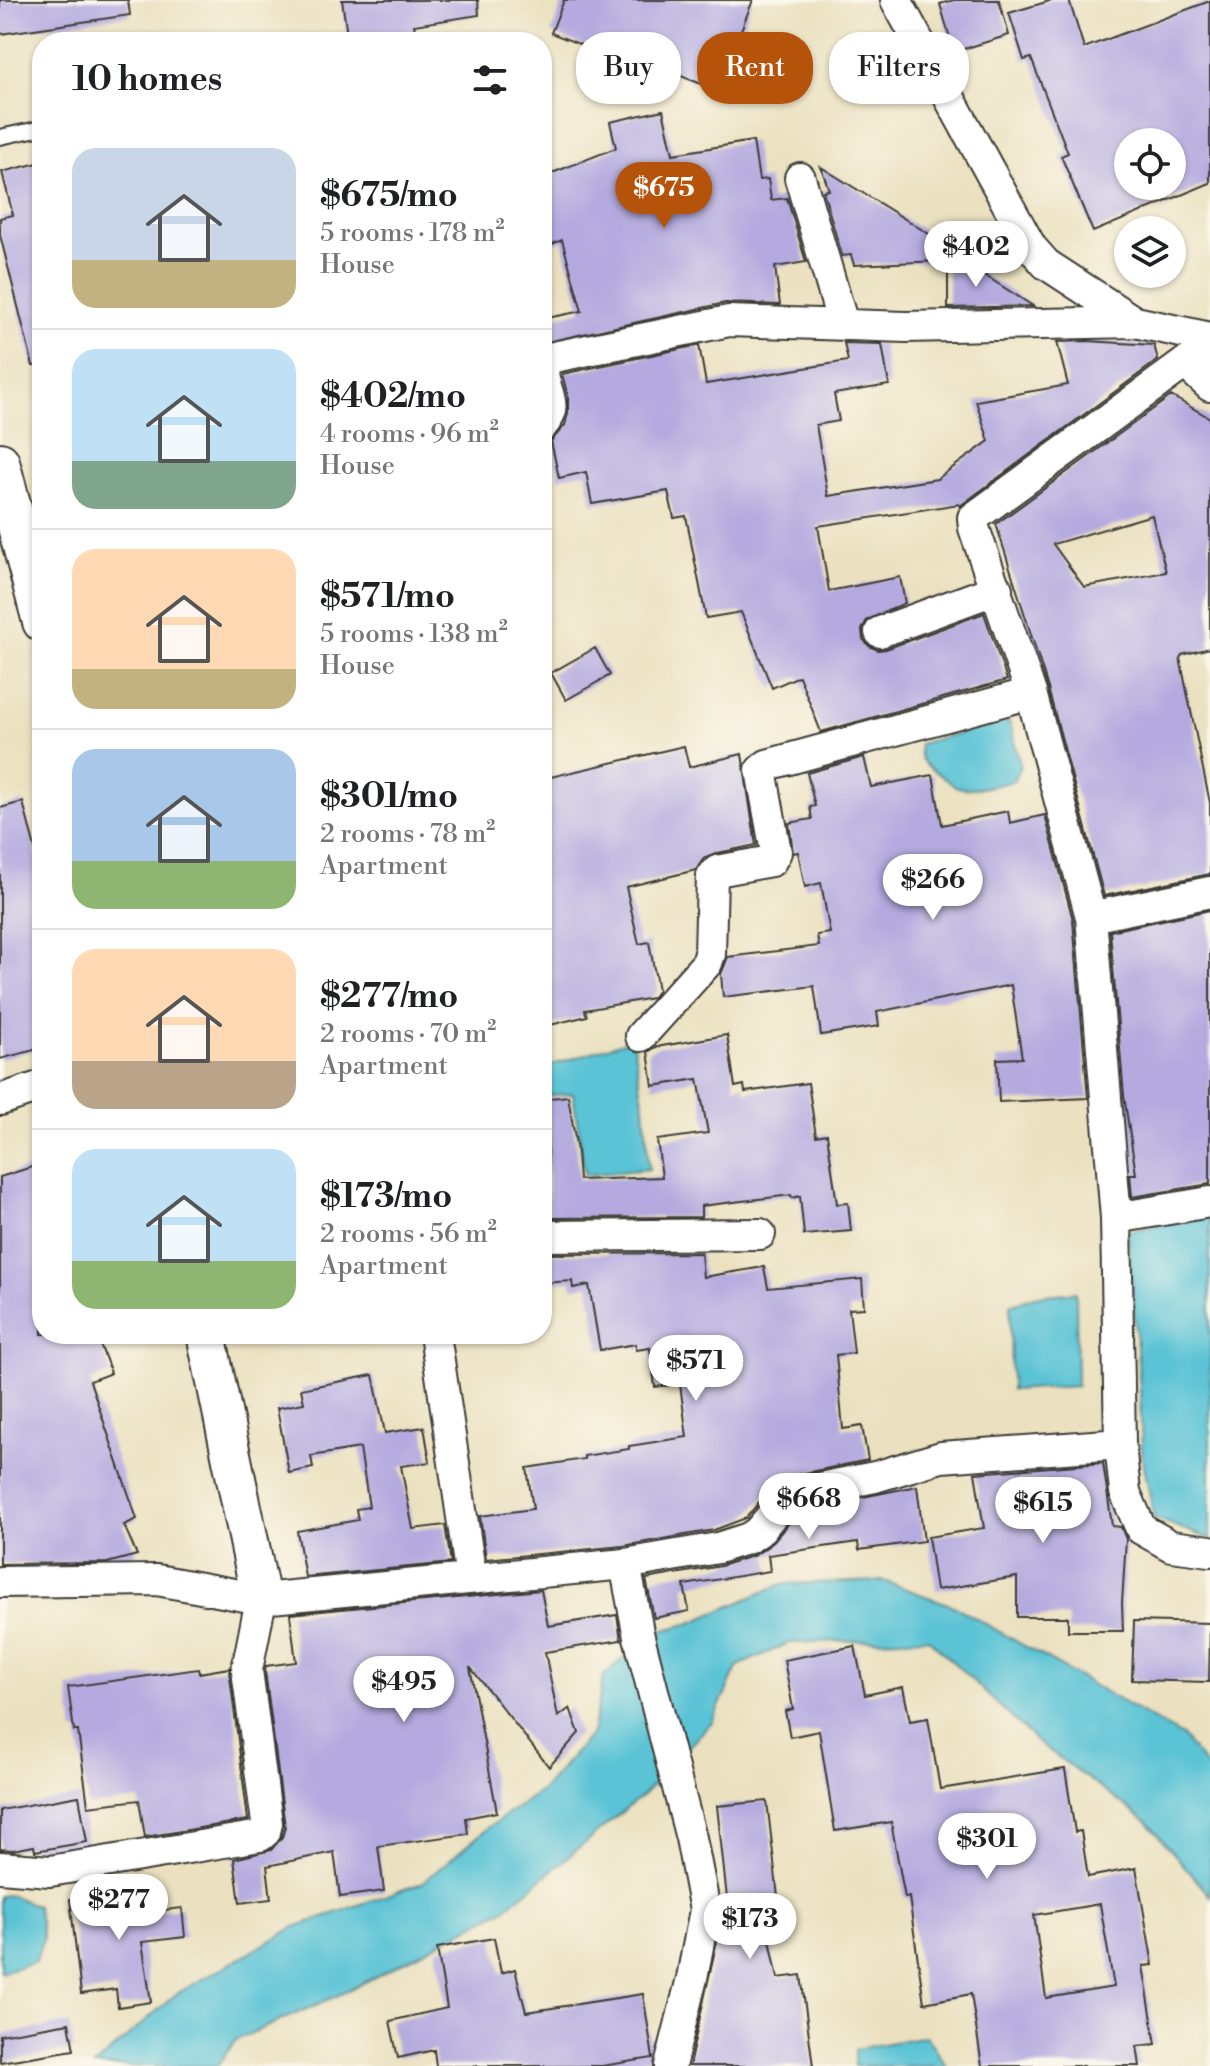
<!DOCTYPE html>
<meta charset="utf-8">
<style>
body{margin:0;font-family:"Libre Bodoni",serif;background:#f2f2f2;color:#202124;height:100vh;display:flex;flex-direction:column;font-size:30px;white-space:nowrap}
*{box-sizing:border-box;margin:0}
p{font-size:26px;color:#757577}
.icon{flex:none;width:44px;height:44px;fill:none;stroke:currentColor;stroke-width:2;stroke-linecap:round;stroke-linejoin:round}
.map{position:relative;flex:1;overflow:hidden}
.sheet{position:absolute;left:32px;top:32px;width:520px;height:1312px;display:flex;flex-direction:column;background:#fff;border-radius:32px;box-shadow:0 2px 6px #0004}
.sheet>*{flex:none}
.hud{position:absolute;left:576px;top:32px;width:514px;height:72px;display:flex;gap:16px}
.buttons{position:absolute;left:1114px;top:128px;display:grid;gap:16px}
.buttons a{display:grid;place-items:center;width:72px;height:72px;border-radius:50%;background:#fff;box-shadow:0 2px 6px #0004;font-size:40px}
.price{position:absolute;translate:-50% -68px;padding:0 18px;border-radius:28px;background:#fff;color:#222;font-size:26px;line-height:52px;filter:drop-shadow(0 2px 4px #0008)}
.price::after{content:'';position:absolute;left:50%;top:48px;width:24px;height:18px;margin-left:-12px;background:inherit;clip-path:polygon(0 0,100% 0,50% 100%)}
.price.current{background:#b45309;color:#fff}
ul{padding:0;list-style:none}
li{display:flex;align-items:center;gap:24px;height:200px;padding:0 40px}
li+li{border-top:2px solid #e0e0e0}
li span{display:grid;place-items:center;flex:none;width:224px;height:160px;border-radius:24px;color:#555}
li>.icon{margin-inline-start:auto}
span .icon{width:96px;height:96px;fill:#fffc;stroke-width:1}
li b{font-size:34px}
h2{display:flex;justify-content:space-between;align-items:center;height:96px;padding:0 40px;font-size:34px}
.chip{padding:0 28px;border-radius:32px;background:#fff;box-shadow:0 2px 6px #0004;font-size:28px;line-height:72px}
.chip.current{background:#b45309;color:#fff}
.map>svg:first-child{display:block}
</style>
<div class="map">
<svg width="1210" height="2066" viewBox="0 0 1210 2066">
<rect width="100%" height="100%" fill="#fbf7ec"/>
<filter id="ink" filterUnits="userSpaceOnUse"><feTurbulence type="fractalNoise" baseFrequency=".0125" numOctaves="2"/><feDisplacementMap in="SourceGraphic" scale="16" xChannelSelector="R" yChannelSelector="G"/><feConvolveMatrix kernelMatrix="1 2 1 2 8 2 1 2 1" color-interpolation-filters="sRGB"/></filter>
<filter id="wash" filterUnits="userSpaceOnUse"><feTurbulence type="fractalNoise" baseFrequency=".006" numOctaves="4" result="noise"/><feDisplacementMap in="SourceGraphic" scale="32" xChannelSelector="R" yChannelSelector="G"/><feGaussianBlur stdDeviation="1.8" result="paint"/><feColorMatrix in="noise" values="0 0 0 0 0 0 0 0 0 0 0 0 0 0 0 0 0 1.4 0 .05"/><feComposite in="paint" operator="in"/></filter>
<g filter="url(#wash)">
<rect width="100%" height="100%" fill="#ebe1c0"/>
<path fill="#5ac3d5" stroke="#3b7078" stroke-width="2" d="M1004,721L1010,723L1020,765L1014,781L982,788L966,789L955,786L924,763L920,756L919,744Z
M632,1039L644,1106L649,1169L585,1175L573,1093L548,1096L546,1067Z
M1210,1215V1539L1154,1518L1142,1455L1140,1387L1128,1231Z
M1076,1292L1077,1386L1011,1390L1010,1305L1034,1296Z
M884,1581L956,1607L1182,1736L1210,1772V1896L1148,1823L1035,1740L928,1638L789,1643L738,1666L712,1722L644,1794L506,1908L350,1990L236,2040L217,2066H94L176,1994L295,1927L422,1883L489,1827L542,1790L592,1733L604,1675L653,1633L691,1623L782,1584Z
M10,1895L37,1906L43,1939L35,1962L2,1972L0,1971V1896Z
M926,2036L947,2066H855V2049Z"/>
<g id="blocks">
<path fill="#b4aadf" fill-rule="evenodd" d="M0,0H128L130,15L0,34Z
M342,0H478L479,15L414,25L417,42H348Z
M564,0H753L717,90L624,54L622,61L551,33Z
M954,0H999L1009,35L954,52L940,4Z
M1053,0H1069L1084,48L1210,1V183L1093,232L1061,156L1068,153L1031,58L1024,60L1009,13ZM1128,142H1172V186H1128Z
M663,110L673,154L753,141L759,180L768,179L771,200L787,198L806,262L775,267L780,305L725,303L542,343V319L582,311L562,240L542,248V177L616,148L610,122Z
M42,162V365L33,366L0,235V218L13,215L2,172Z
M821,167L945,244L939,261L854,265L851,255L842,256L823,191L829,190Z
M948,252L1033,306L948,308Z
M1087,341L1154,345L1158,360L960,506L959,504L818,526L829,591L900,577L905,603L867,620L862,630L863,639L869,646L878,650L886,649L984,613L1007,680L821,732L799,676L772,688L741,612L706,618L686,516L674,518L668,491L592,504L586,472L559,478L551,441L565,425L568,413V397L562,374L699,345L706,384L848,361L844,343L882,344L889,385L834,394L839,421L816,425L828,496L937,479L989,441L976,401L1068,385L1057,342Z
M1171,396L1210,418V648L1182,655L1180,658L1210,803V874L1104,896L1048,688L996,524ZM1152,515L1166,572L1084,587L1053,544Z
M595,648L610,675L566,700L551,673Z
M684,746L689,767L742,754L756,845L713,854L704,858L696,870L626,887L639,944L649,942L658,990L652,998L585,1010L587,1016L542,1027V779Z
M864,757L871,787L933,775L942,825L1008,811L1010,823L1045,815L1073,920L1088,1098L999,1102L997,1059L1022,1058L1011,985L877,1012L879,1026L821,1035L814,986L723,997L721,974L728,957L819,946L817,935L830,933L821,883L805,887L798,852L793,853L789,823L812,819L810,807L815,806L807,773Z
M23,802L42,876V1048L0,1059V808Z
M1210,910V1184L1132,1197L1130,1174H1136L1124,1096L1110,931Z
M727,1035L735,1087L744,1085L745,1092L808,1083L816,1136L827,1134L837,1204L848,1203L851,1231L804,1235L800,1196L792,1198L791,1195L701,1206V1217L549,1218L547,1134L542,1135V1099L568,1096L577,1150L579,1180L662,1177L657,1140L708,1133L698,1079L653,1086L648,1052L656,1047Z
M35,1166L42,1186V1334H96L111,1373L90,1381L137,1519L124,1525L137,1555L107,1563L0,1564V1177Z
M701,1253L703,1277L764,1267L768,1288L862,1279L864,1308L849,1309L854,1353L836,1355L843,1429L862,1426L868,1460L786,1477L776,1482L746,1518L714,1530L623,1546L486,1559L480,1516L533,1509L527,1468L584,1459V1456L629,1449V1446L687,1437L680,1384L655,1387L650,1348L636,1350V1344L600,1350L589,1285L573,1288L572,1281L542,1283V1254Z
M373,1375L385,1433L424,1427L430,1462L401,1466L413,1529L445,1525L451,1563L305,1577L297,1531L358,1520L356,1509L369,1507L360,1448L311,1456L313,1468L289,1473L277,1408L304,1403L301,1389Z
M1103,1463L1112,1526L1121,1527L1126,1539L1122,1603L1123,1631H1068V1617H1017V1577L936,1590L928,1537L984,1528L975,1473Z
M917,1486L924,1541L859,1550L858,1542L768,1555L770,1571L684,1585L689,1611L654,1618L646,1579L721,1566L755,1555L771,1544L800,1510Z
M541,1590L548,1626L617,1615L621,1640L545,1652L558,1717L570,1708L579,1733L549,1767L470,1667L497,1812L466,1818L468,1834L378,1846L384,1891L340,1897L334,1852L267,1866L271,1899L240,1903L234,1859L271,1850L282,1837L285,1827L265,1671L266,1666L296,1662L290,1614Z
M1134,1621L1210,1623L1209,1682L1132,1680Z
M855,1646L865,1695L903,1687L910,1721L928,1718L940,1789L1065,1769L1075,1832L1081,1831L1088,1877L1136,1868L1153,1965L1143,1966L1156,2044L1137,2046L1140,2066H982L971,1994L924,2003L909,1897L905,1898L891,1822L835,1831L819,1731L790,1737L785,1711L793,1709L784,1660ZM1100,1904L1114,1987L1046,1998L1034,1915Z
M229,1668L248,1820L145,1837L139,1800L88,1806L78,1731H74L68,1687L198,1669L199,1673Z
M79,1796L87,1842L35,1851L34,1846L13,1850L0,1849V1810Z
M767,1801L779,1906L763,1907L778,1978L801,1975L813,2066H689L721,1923L730,1926L717,1806Z
M146,1889L148,1912L182,1908L185,1937L142,1942L151,2002L118,2007L116,1989L81,1994L70,1899Z
M494,1938L501,1973L515,1969L526,2012L643,1994L653,2058L602,2066H436L434,2050L398,2058L390,2021L447,2008L437,1948Z
M69,2023L74,2050L0,2062V2035Z"/>
</g>
</g>
<g filter="url(#ink)">
<use href="#blocks" fill-opacity="0" stroke="#3b3a35" stroke-width="2"/>
<g fill="none" stroke-linecap="round" stroke-linejoin="round">
<defs>
<path id="service" d="M0,137L42,128"/>
<path id="minor" d="M896,0L1031,247L1046,264L1135,322L1210,338
M800,178L843,324
M1210,353L1185,363L973,518L974,528L1031,693L1091,917L1116,1218L1120,1444L1125,1492L1141,1529L1171,1546L1210,1551
M1185,363L1210,386
M542,426C564,401 535,385 546,361L554,357L729,321L906,327L1135,322
M880,632L997,589
M1091,917L1210,892
M641,1036L707,963L710,954L712,876L717,871L771,861L776,852L761,770L767,765L1031,693
M0,1100L42,1086
M1116,1218L1210,1202
M542,1236L760,1234
M435,1334L471,1578
M625,1564L639,1637L691,1838L705,1910L692,1978L670,2066
M0,1582L157,1580L261,1599L625,1564L718,1548L749,1538L758,1532L790,1494L875,1477L941,1457L1120,1444
M0,1867L50,1871L260,1836L265,1832L267,1823L247,1670L261,1599"/>
<path id="tertiary" d="M0,462L42,622
M206,1334L261,1599"/>
</defs>
<use href="#service" stroke="#3b3a35" stroke-width="18"/>
<use href="#minor" stroke="#3b3a35" stroke-width="34"/>
<use href="#tertiary" stroke="#3b3a35" stroke-width="42"/>
<use href="#service" stroke="#fff" stroke-width="14"/>
<use href="#minor" stroke="#fff" stroke-width="30"/>
<use href="#tertiary" stroke="#fff" stroke-width="38"/>
</g>
</g>
</svg>
<div class="buttons">
<a><svg class="icon" aria-label="locate" viewBox="0 0 24 24"><circle cx="12" cy="12" r="6"/><path d="M12 2v4M12 18v4M2 12h4M18 12h4"/></svg></a>
<a><svg class="icon" aria-label="layers" viewBox="0 0 24 24"><path d="M12 4l9 5-9 5-9-5zM3 14l9 5 9-5"/></svg></a>
</div>
<b class="price current" style="left:664px;top:230px">$675</b>
<b class="price" style="left:976px;top:289px">$402</b>
<b class="price" style="left:933px;top:922px">$266</b>
<b class="price" style="left:696px;top:1403px">$571</b>
<b class="price" style="left:809px;top:1541px">$668</b>
<b class="price" style="left:1043px;top:1545px">$615</b>
<b class="price" style="left:404px;top:1724px">$495</b>
<b class="price" style="left:987px;top:1881px">$301</b>
<b class="price" style="left:119px;top:1942px">$277</b>
<b class="price" style="left:750px;top:1961px">$173</b>
<div class="hud">
<a class="chip">Buy</a>
<a class="chip current">Rent</a>
<a class="chip">Filters</a>
</div>
<section class="sheet">
<h2>10 homes<svg class="icon" aria-label="filters" viewBox="0 0 24 24"><path d="M4 7h16M4 17h16"/><circle cx="9" cy="7" r="2"/><circle cx="15" cy="17" r="2"/></svg></h2>
<ul>
<li><span style="background:linear-gradient(#c9d6e8 70%,#c2b280 0)"><svg class="icon" aria-label="home" viewBox="0 0 24 24"><path d="M3 11l9-7 9 7M6 9v11h12V9"/></svg></span><div><b>$675/mo</b><p>5 rooms · 178 m²</p><p>House</p></div></li>
<li><span style="background:linear-gradient(#bfe0f5 70%,#7fa58c 0)"><svg class="icon" aria-label="home" viewBox="0 0 24 24"><path d="M3 11l9-7 9 7M6 9v11h12V9"/></svg></span><div><b>$402/mo</b><p>4 rooms · 96 m²</p><p>House</p></div></li>
<li><span style="background:linear-gradient(#ffd9b3 75%,#c2b280 0)"><svg class="icon" aria-label="home" viewBox="0 0 24 24"><path d="M3 11l9-7 9 7M6 9v11h12V9"/></svg></span><div><b>$571/mo</b><p>5 rooms · 138 m²</p><p>House</p></div></li>
<li><span style="background:linear-gradient(#a9c7e8 70%,#8fb573 0)"><svg class="icon" aria-label="home" viewBox="0 0 24 24"><path d="M3 11l9-7 9 7M6 9v11h12V9"/></svg></span><div><b>$301/mo</b><p>2 rooms · 78 m²</p><p>Apartment</p></div></li>
<li><span style="background:linear-gradient(#ffd9b3 70%,#b9a48a 0)"><svg class="icon" aria-label="home" viewBox="0 0 24 24"><path d="M3 11l9-7 9 7M6 9v11h12V9"/></svg></span><div><b>$277/mo</b><p>2 rooms · 70 m²</p><p>Apartment</p></div></li>
<li><span style="background:linear-gradient(#bfe0f5 70%,#8fb573 0)"><svg class="icon" aria-label="home" viewBox="0 0 24 24"><path d="M3 11l9-7 9 7M6 9v11h12V9"/></svg></span><div><b>$173/mo</b><p>2 rooms · 56 m²</p><p>Apartment</p></div></li>
</ul>
</section>
</div>
